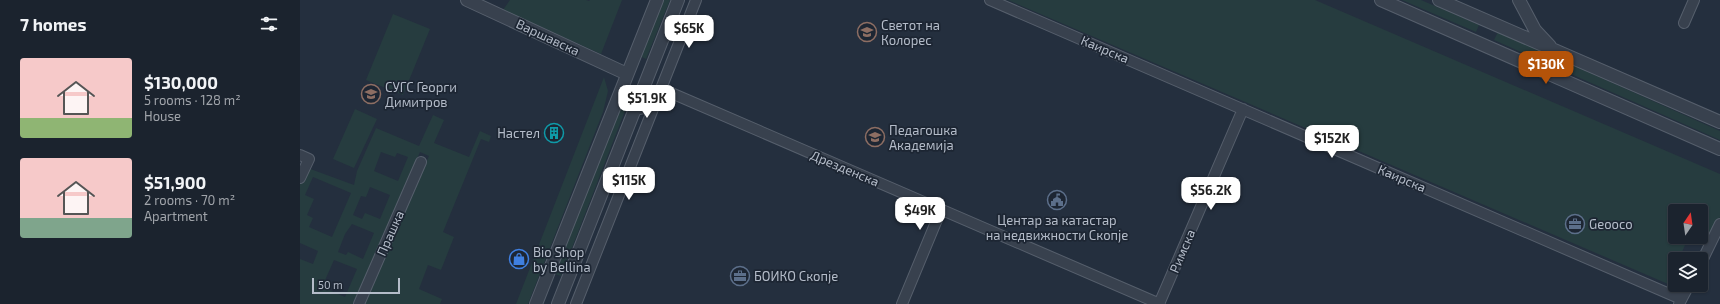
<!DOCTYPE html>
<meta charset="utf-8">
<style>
body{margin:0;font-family:"Exo 2",sans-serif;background:#242b36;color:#f1f3f6;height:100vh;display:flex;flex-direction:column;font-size:15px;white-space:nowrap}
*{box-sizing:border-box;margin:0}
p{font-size:13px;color:#a0a4aa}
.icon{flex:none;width:22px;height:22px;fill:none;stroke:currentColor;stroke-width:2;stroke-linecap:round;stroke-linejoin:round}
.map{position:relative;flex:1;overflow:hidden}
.drawer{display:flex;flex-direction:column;background:#1b232e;width:300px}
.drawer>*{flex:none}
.needle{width:26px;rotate:13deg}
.controls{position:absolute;left:1368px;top:204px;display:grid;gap:8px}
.controls a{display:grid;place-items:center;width:40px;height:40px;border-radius:4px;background:#1b232e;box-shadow:0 1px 3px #0004,0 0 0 1px #39404a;font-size:20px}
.scale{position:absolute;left:12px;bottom:10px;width:88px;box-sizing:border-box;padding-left:4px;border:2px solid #b4bcc9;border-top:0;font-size:11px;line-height:14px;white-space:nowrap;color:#b4bcc9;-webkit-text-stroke:3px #1d2633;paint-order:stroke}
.price{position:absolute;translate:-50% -34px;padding:0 9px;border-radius:8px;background:#fff;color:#222;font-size:13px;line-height:26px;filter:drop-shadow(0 1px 2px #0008)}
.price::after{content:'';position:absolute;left:50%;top:24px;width:12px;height:9px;margin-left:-6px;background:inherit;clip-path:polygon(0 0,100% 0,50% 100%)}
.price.selected{background:#b45309;color:#fff}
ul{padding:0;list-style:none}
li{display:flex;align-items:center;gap:12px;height:100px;padding:0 20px}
li span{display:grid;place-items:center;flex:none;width:112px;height:80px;border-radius:4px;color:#555}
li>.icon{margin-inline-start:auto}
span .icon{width:48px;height:48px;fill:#fffc;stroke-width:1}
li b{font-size:17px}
h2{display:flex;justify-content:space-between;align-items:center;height:48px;padding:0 20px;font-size:17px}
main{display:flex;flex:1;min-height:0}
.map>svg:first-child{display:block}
</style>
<main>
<section class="drawer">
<h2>7 homes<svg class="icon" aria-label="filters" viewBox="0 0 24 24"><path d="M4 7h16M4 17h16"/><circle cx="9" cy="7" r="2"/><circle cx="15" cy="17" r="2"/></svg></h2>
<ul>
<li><span style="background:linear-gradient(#f6c9c9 75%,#8fb573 0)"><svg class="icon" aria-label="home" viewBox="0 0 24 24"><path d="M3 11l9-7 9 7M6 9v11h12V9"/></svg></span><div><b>$130,000</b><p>5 rooms · 128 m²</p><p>House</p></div></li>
<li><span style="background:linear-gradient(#f6c9c9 75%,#7fa58c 0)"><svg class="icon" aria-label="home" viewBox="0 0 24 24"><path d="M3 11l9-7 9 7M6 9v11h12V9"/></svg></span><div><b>$51,900</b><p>2 rooms · 70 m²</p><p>Apartment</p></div></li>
</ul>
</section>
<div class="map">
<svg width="1420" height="304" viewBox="0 0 1420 304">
<rect width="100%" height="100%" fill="#242f3e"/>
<path fill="#263c3f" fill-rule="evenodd" d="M210,0H286L289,1L290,0H322L301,54L203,10Z
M362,0H370L346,59L340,56Z
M708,0H1015L1420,174V217L1407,246L1388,238L1379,259H1375V267L1368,284ZM1375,211H1401V237H1375Z
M1102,0H1121L1179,25L1176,32Z
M93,14L130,29L103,95L66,80Z
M1198,32L1420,131V140L1194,40Z
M304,77L308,91L303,112L228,304H216Z
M324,96L330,98L261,276L255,274Z
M55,109L77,119L54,168L33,159Z
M133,115L144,120L134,143L169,157L180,131L191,136L189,142L181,139L143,232L154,237L141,270L128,265L119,289L142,299L140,304H64L129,156L120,152L53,304H0V259L13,264L18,251L0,243V181L5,167L54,185L57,171L76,128L119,146ZM81,152L95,157L97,153L108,157L98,181L74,171ZM13,177L51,193L32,237L9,227L13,218L7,215L14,199L5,195ZM70,187L90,195L80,219L65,213L62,219L53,215L61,196L66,197ZM52,224L74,233L63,259L48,252L46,255L38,252L45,234ZM34,260L57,269L45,297L22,287Z"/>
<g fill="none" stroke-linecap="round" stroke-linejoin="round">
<defs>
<path id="minor" d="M690,0L1381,299
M1384,23L1394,0
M362,89L860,304
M334,110L355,106
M0,155L9,159L0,178
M1401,263L1420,224
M59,304L121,162
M276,304L396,0
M602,304L641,210
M859,304L943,109
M1379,304L1389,285"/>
<path id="tertiary" d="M167,0L327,74
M1081,0L1420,149
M1139,0L1420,122
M1219,0L1235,30L1250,46
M236,304L357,0
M258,304L378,0"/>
</defs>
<use href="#minor" stroke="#565f6c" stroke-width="12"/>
<use href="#tertiary" stroke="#565f6c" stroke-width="14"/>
<use href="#minor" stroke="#38414e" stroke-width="10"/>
<use href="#tertiary" stroke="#38414e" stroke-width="12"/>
</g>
<defs>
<symbol id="school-ring" viewBox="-11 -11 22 22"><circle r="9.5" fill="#1d2633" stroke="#8d6e63" stroke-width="1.5"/><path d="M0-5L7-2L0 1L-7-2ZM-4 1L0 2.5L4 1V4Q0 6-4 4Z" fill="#8d6e63"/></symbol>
<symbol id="building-ring" viewBox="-11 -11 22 22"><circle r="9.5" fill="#1d2633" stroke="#0f9aa8" stroke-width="1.5"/><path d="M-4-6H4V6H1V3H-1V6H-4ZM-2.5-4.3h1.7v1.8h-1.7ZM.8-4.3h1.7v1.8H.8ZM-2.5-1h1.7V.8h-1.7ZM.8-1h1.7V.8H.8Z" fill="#0f9aa8"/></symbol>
<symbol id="university-ring" viewBox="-11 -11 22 22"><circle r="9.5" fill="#1d2633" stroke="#8d6e63" stroke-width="1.5"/><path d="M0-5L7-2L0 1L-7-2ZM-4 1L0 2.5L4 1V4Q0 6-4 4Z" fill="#8d6e63"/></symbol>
<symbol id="civic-ring" viewBox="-11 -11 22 22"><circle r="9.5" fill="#1d2633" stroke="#5c6f8a" stroke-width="1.5"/><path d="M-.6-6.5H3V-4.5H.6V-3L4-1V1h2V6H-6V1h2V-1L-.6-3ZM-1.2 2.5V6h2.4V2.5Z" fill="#5c6f8a"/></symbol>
<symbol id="office-ring" viewBox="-11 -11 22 22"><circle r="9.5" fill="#1d2633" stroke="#5c6f8a" stroke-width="1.5"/><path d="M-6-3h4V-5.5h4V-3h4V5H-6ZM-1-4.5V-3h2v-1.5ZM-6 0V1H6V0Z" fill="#5c6f8a"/></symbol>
<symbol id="shop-ring" viewBox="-11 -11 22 22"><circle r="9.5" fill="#1d2633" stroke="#3f7fe0" stroke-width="1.5"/><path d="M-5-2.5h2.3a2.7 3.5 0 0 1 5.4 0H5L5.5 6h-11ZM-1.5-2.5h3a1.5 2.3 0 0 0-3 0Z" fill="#3f7fe0"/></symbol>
</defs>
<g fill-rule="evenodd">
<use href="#school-ring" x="556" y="21" width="22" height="22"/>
<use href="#school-ring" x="60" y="83" width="22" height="22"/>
<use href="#building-ring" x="243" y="122" width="22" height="22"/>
<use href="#university-ring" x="564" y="126" width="22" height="22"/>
<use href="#civic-ring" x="746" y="189" width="22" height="22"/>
<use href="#office-ring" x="1264" y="213" width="22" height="22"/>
<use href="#shop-ring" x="208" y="248" width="22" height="22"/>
<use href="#office-ring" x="429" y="265" width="22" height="22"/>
</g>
<g text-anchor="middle" stroke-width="3.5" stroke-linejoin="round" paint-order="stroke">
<g font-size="13" fill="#b4bcc9" stroke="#1d2633" text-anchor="start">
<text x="581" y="30">Светот на<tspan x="581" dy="15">Колорес</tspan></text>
<text x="85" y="92">СУГС Георги<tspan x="85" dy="15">Димитров</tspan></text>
<text x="589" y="135">Педагошка<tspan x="589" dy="15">Академија</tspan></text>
<text x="240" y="138" text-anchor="end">Настел</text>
<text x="757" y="225" text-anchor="middle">Центар за катастар<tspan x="757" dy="15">на недвижности Скопје</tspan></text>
<text x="1289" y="229">Geooco</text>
<text x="233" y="257">Bio Shop<tspan x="233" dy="15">by Bellina</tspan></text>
<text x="454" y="281">БОИКО Скопје</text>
</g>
<g font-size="13" fill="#b4bcc9" stroke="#1d2633">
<text transform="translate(248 37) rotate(25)" y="5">Варшавска</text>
<text transform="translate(805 49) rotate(23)" y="5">Каирска</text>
<text transform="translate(545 168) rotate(23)" y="5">Дрезденска</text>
<text transform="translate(1102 178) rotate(23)" y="5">Каирска</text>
<text transform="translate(90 233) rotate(-66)" y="5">Прашка</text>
<text transform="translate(882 251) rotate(-67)" y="5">Римска</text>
</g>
</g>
</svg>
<div class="controls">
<a><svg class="needle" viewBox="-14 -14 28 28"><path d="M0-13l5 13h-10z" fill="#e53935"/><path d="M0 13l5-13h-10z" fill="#a0a4aa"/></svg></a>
<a><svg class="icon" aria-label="layers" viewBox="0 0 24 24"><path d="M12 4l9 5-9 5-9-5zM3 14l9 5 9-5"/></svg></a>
</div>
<div class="scale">50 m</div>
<b class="price" style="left:389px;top:49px">$65K</b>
<b class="price selected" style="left:1246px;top:85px">$130K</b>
<b class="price" style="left:347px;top:119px">$51.9K</b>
<b class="price" style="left:1032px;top:159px">$152K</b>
<b class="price" style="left:329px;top:201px">$115K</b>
<b class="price" style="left:911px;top:211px">$56.2K</b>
<b class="price" style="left:620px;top:231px">$49K</b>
</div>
</main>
